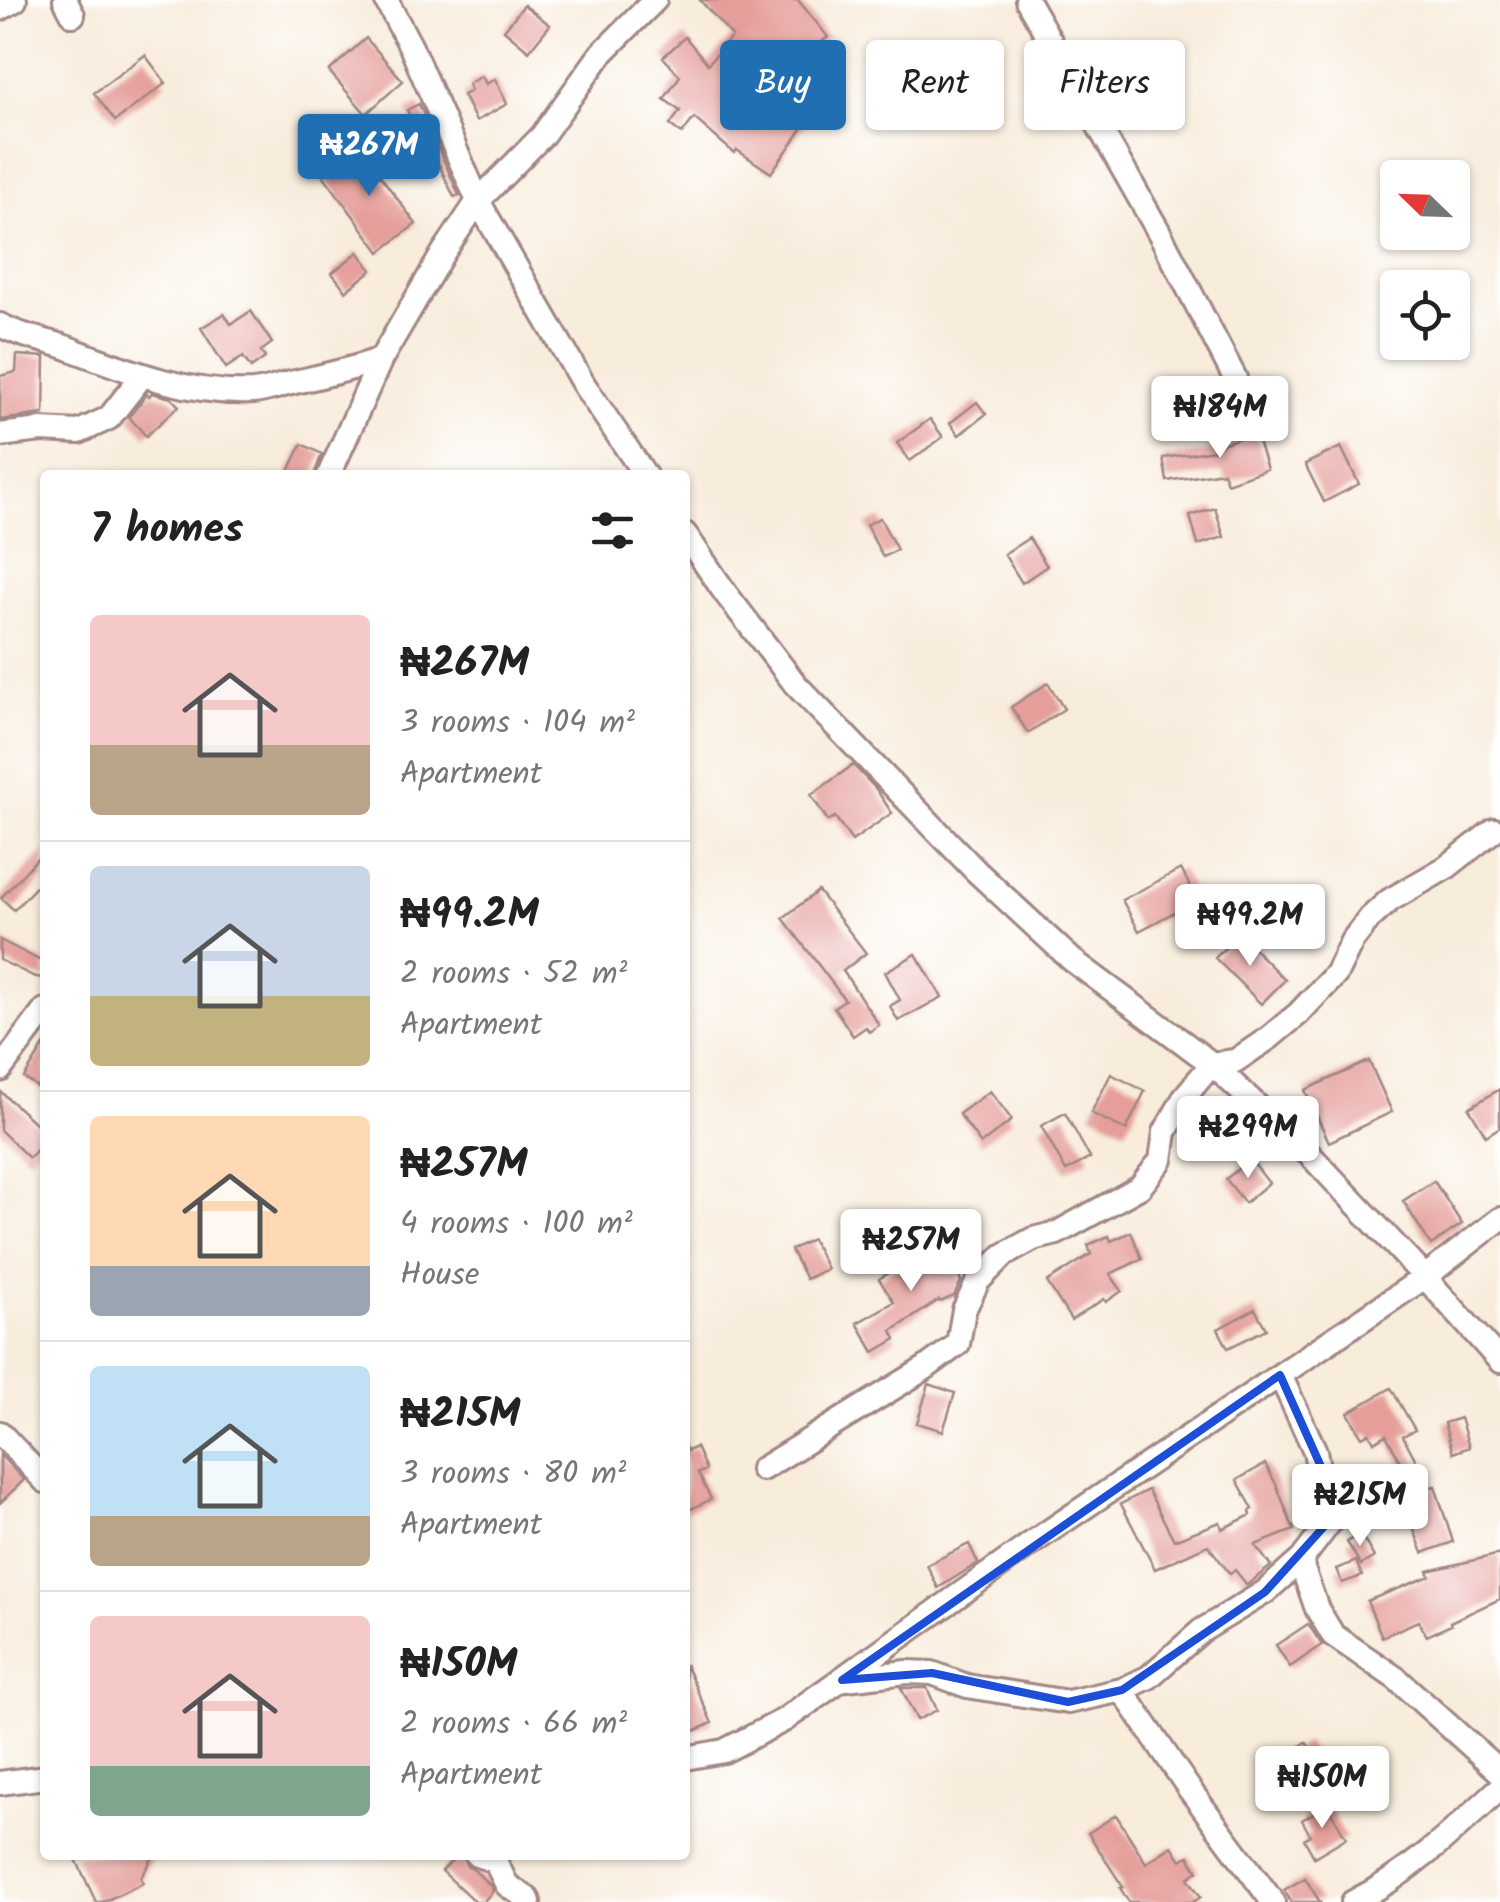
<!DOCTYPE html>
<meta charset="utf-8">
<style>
body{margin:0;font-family:Kalam,sans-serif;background:#f2f2f2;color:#222;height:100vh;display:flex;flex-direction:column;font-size:38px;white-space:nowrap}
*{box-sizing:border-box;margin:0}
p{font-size:32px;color:#767676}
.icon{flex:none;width:55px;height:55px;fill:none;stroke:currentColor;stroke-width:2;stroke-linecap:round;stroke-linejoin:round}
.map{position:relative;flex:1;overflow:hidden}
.sheet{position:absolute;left:40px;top:470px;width:650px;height:1390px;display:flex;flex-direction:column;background:#fff;border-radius:10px;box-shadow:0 2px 8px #0004}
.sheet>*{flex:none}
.guide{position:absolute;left:720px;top:40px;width:630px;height:90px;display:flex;gap:20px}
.needle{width:65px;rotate:293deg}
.controls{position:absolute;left:1380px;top:160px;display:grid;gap:20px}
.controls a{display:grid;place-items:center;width:90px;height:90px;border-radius:10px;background:#fff;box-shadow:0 2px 8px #0004;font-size:50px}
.price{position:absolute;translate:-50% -85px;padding:0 22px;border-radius:10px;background:#fff;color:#222;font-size:32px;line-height:65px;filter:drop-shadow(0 2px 5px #0008)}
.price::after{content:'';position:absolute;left:50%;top:60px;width:30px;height:22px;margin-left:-15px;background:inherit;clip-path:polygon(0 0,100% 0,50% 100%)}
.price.on{background:#1f6fb2;color:#fff}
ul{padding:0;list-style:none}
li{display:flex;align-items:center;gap:30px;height:250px;padding:0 50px}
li+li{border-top:2px solid #e0e0e0}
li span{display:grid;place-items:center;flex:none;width:280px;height:200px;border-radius:10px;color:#555}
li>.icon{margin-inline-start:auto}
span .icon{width:120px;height:120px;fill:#fffc;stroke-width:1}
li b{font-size:42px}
h2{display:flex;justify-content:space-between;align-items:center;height:120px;padding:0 50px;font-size:42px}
.pill{padding:0 35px;border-radius:10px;background:#fff;box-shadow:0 2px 8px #0004;font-size:35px;line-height:90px}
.pill.on{background:#1f6fb2;color:#fff}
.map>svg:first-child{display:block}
</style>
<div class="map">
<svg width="1500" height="1902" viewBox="0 0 1500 1902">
<rect width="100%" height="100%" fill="#fff"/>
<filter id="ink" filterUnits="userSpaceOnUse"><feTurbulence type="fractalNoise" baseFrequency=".01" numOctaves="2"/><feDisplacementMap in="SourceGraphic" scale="20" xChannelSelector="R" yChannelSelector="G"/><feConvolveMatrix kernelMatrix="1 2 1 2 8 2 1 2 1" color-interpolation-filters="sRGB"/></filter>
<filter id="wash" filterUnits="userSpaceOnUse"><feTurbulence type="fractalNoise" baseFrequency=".0048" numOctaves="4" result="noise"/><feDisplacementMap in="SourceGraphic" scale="40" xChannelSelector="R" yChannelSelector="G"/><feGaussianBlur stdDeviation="2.25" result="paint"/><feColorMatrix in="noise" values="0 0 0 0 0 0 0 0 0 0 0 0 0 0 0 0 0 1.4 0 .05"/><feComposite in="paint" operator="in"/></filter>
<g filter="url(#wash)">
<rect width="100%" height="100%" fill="#f8ecdb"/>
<g id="blocks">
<path fill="#e59e9a" d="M700,0H798L828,37L771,83L814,112L771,173L737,150L734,153L694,118L682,134L670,125L680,111L664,99L680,76L663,57L685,37L708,64L732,36Z
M524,5L550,25L529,51L504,30Z
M366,38L403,81L366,114L329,71Z
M145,55L166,83L115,121L94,93Z
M482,76L486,84L495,79L507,104L476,121L463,95L471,91L468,84Z
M419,104L459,195L454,197L433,152L429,154L407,110Z
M359,147L416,224L380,252L323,175Z
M358,252L372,270L346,291L332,273Z
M251,311L272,343L261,351L265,358L251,368L243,357L226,368L201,328L224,314L231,324Z
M17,355L45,357L44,414L0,420V376L16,372Z
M152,393L171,398L179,406L146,436L129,417L147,394L149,396Z
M977,402L986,414L959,435L950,423Z
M930,419L943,437L910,461L897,443Z
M1255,432L1267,469L1227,483L1223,472L1167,481L1163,458L1215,450L1214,447Z
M302,444L322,454L314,475H287Z
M1341,447L1359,484L1324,502L1305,464Z
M1215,508L1224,537L1198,545L1190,516Z
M880,518L897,550L883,557L866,525Z
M1029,538L1047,566L1022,583L1004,554Z
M1048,683L1064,709L1028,733L1011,707Z
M853,765L876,789L892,813L852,841L835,817L828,821L811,795Z
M45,850V877L14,910L1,898Z
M1181,869L1197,900L1139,931L1122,900Z
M818,891L866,953L843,971L879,1025L869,1032L866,1027L853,1036L834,1007L845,1000L783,918Z
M1239,934L1285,980L1261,1004L1215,958Z
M0,940L45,963V979L33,976L0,960Z
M916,954L942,997L898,1021L890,1006L900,1000L885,972Z
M45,1044V1092L24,1078Z
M1369,1061L1392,1112L1329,1142L1305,1090Z
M1111,1074L1145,1091L1126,1130L1091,1113Z
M1500,1089V1127L1486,1136L1469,1108Z
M0,1091L45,1132V1141L29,1158L0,1130Z
M990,1091L1012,1120L981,1144L959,1114Z
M1065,1113L1090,1158L1066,1171L1041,1126Z
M1250,1159L1269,1183L1245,1203L1226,1179Z
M1434,1181L1462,1224L1431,1245L1403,1201Z
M1131,1232L1142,1259L1110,1274L1122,1291L1106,1302L1104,1299L1071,1320L1047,1282L1091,1254L1088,1245L1109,1236L1111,1241Z
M812,1239L827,1269L806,1279L791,1250Z
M943,1244L961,1281L954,1296L940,1302L939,1300L892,1331L896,1339L874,1352L857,1323L894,1302L879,1279L905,1262Z
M1255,1309L1266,1329L1228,1348L1218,1329Z
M929,1384L955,1393L943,1431L917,1423Z
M1391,1388L1415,1430L1403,1436L1430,1487L1435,1486L1453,1542L1423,1553L1411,1522L1408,1523L1402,1503L1393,1506L1388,1489L1411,1482L1386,1435L1374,1442L1369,1433L1362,1437L1348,1413Z
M1460,1418L1469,1447L1453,1453L1444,1423Z
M685,1446L687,1451L696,1447L706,1470L698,1473L711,1499L685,1512Z
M0,1455L24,1480L0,1503Z
M1265,1464L1276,1484L1294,1530L1255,1545L1271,1566L1247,1585L1235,1570L1230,1574L1208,1545L1155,1569L1121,1504L1148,1490L1174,1540L1220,1522L1222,1529L1251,1515L1250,1511L1253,1509L1237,1480Z
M1360,1533L1374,1557L1361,1565L1347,1542Z
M969,1544L978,1563L938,1588L927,1565Z
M1500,1554V1599L1450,1622L1451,1625L1427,1636L1418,1621L1382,1637L1367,1601L1430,1576L1428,1571Z
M1356,1561L1362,1576L1342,1583L1336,1569Z
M1308,1624L1322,1645L1290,1667L1276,1645Z
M685,1664L712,1723L685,1735Z
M901,1688H927L937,1710L917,1720Z
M1306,1742L1326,1771L1308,1783L1289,1754Z
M1327,1805L1346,1838L1314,1857L1304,1839L1310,1835L1302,1820Z
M1116,1815L1146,1863L1172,1846L1181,1860L1189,1856L1198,1871L1188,1878L1201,1897L1193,1902H1129L1120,1888L1123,1887L1088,1833Z
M74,1855H154L141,1878L143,1883L103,1902H96Z
M457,1855H462L467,1866L474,1870L491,1886L493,1891L483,1902H475L442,1871Z
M1305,1878L1320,1902H1291L1284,1890Z"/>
</g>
</g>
<g filter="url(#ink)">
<use href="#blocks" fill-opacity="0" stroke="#a18683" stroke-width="2.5"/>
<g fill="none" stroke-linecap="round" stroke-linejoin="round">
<defs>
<path id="minor" d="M65,0L73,15
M386,0L411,47L478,201L584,385L645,475
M1027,0L1160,234L1235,378
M0,9L15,0
M0,325C23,338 49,340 73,350C131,372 190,395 253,392C266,391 278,386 291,383C321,376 351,370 381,359
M0,435L41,430L79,432L109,418L142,376
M329,475L381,359L443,253L478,201L542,136L601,54L655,0
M685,534L726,594L796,685L976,871L1072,960L1212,1064L1311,1156L1425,1277L1500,1361
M0,1070L45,1010
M0,1433L45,1481
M762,1469L924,1369L958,1344L964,1310L978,1281L1004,1255L1033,1239L1057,1233L1140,1187L1161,1160L1165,1132L1186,1095L1212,1064L1235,1061L1269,1038L1298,1014L1336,974L1352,941L1370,918L1390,900L1447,867L1494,830
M1302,1559L1303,1569L1317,1609L1333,1635L1397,1679L1500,1772
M846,1679L907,1672L932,1673L967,1686L1068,1702L1122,1690L1149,1677L1201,1631L1265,1592L1302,1559L1340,1509L1319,1473L1315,1451L1280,1375
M1122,1690L1190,1790L1273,1902
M685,1758L724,1751L784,1720L1039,1538L1425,1277L1500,1219
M0,1783L45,1777
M477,1855L495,1861L507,1885L528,1899L529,1902
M1353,1902C1409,1874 1454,1831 1500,1788"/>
</defs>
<use href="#minor" stroke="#a18683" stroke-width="28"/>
<use href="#minor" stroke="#fff" stroke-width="22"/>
</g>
</g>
<path fill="none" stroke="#1d4ed8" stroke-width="8" stroke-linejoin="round" d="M1280,1375L1340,1509L1265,1592L1122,1690L1068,1702L932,1673L842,1680Z"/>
</svg>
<div class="controls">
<a><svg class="needle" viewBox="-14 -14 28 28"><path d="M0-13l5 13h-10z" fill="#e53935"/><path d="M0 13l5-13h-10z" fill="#767676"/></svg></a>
<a><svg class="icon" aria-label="locate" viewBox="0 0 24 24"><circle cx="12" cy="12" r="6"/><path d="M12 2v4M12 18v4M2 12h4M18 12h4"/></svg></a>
</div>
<b class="price on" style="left:369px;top:199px">₦267M</b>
<b class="price" style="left:1220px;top:461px">₦184M</b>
<b class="price" style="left:1250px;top:969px">₦99.2M</b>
<b class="price" style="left:1248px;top:1181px">₦299M</b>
<b class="price" style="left:911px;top:1294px">₦257M</b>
<b class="price" style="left:1360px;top:1549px">₦215M</b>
<b class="price" style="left:1322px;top:1831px">₦150M</b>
<div class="guide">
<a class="pill on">Buy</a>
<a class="pill">Rent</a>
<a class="pill">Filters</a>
</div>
<section class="sheet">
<h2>7 homes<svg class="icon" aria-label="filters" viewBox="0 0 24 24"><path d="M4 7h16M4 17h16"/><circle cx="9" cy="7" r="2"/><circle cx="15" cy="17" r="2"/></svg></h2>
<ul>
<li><span style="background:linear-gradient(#f6c9c9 65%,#b9a48a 0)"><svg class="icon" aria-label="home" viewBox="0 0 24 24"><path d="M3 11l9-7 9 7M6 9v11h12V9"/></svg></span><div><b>₦267M</b><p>3 rooms · 104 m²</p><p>Apartment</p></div></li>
<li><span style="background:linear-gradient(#c9d6e8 65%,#c2b280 0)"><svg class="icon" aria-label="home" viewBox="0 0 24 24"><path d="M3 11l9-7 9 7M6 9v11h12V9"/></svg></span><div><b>₦99.2M</b><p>2 rooms · 52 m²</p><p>Apartment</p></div></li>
<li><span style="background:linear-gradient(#ffd9b3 75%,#9aa5b1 0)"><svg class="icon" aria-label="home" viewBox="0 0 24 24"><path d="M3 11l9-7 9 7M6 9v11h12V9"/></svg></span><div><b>₦257M</b><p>4 rooms · 100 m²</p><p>House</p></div></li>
<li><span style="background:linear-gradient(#bfe0f5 75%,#b9a48a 0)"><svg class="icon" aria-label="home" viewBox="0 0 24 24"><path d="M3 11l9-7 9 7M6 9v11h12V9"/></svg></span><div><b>₦215M</b><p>3 rooms · 80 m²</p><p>Apartment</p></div></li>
<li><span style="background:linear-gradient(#f6c9c9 75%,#7fa58c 0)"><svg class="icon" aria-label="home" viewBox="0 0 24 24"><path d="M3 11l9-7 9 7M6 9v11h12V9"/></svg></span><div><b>₦150M</b><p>2 rooms · 66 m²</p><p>Apartment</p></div></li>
</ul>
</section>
</div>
